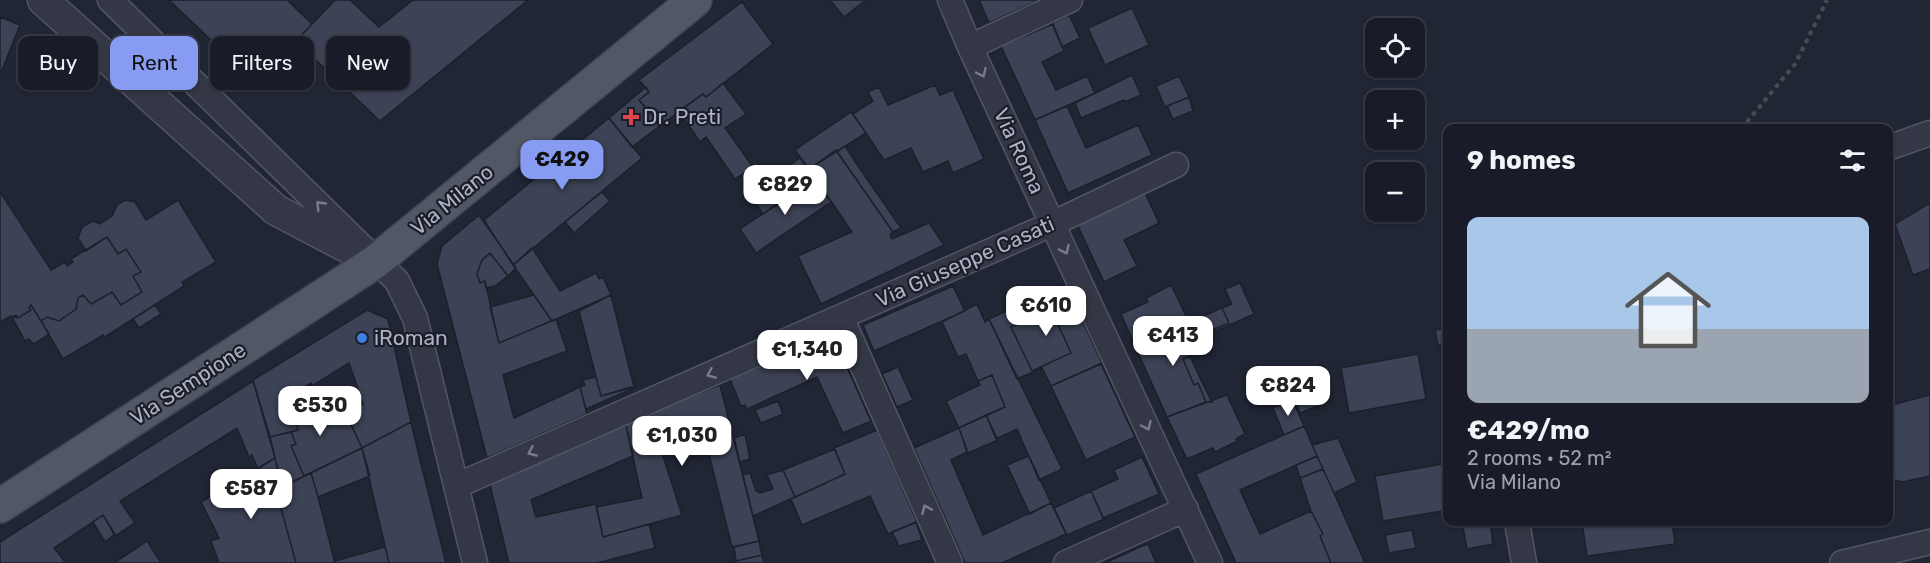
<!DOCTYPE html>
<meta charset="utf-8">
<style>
body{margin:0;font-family:Rubik,sans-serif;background:#222530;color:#f1f3f6;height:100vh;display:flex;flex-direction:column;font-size:22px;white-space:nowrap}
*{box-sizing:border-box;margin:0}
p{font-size:20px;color:#9fa1a8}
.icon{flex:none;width:33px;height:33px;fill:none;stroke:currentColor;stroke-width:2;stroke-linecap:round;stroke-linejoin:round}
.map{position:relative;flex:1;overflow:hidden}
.side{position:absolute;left:1443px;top:124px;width:450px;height:402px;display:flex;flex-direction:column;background:#191c28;border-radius:12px;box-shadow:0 2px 4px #0004,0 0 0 2px #373a45}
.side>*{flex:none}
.banner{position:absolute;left:18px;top:36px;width:570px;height:54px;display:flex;gap:12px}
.fabs{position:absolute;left:1365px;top:18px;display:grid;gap:12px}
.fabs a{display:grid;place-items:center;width:60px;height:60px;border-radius:12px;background:#191c28;box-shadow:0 2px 4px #0004,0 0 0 2px #373a45;font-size:30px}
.price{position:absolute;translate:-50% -51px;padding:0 14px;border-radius:12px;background:#fff;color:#222;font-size:20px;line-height:39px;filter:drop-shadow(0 2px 3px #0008)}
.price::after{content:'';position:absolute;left:50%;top:36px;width:18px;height:14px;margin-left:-9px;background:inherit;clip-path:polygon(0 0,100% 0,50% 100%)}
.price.active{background:#869bf1;color:#111}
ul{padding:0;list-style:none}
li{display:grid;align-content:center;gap:12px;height:318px;padding:0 24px}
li+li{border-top:2px solid #373a45}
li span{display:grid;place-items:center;height:186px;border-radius:12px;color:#555}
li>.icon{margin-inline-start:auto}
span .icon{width:108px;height:108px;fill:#fffc;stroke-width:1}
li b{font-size:26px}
h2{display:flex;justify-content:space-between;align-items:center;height:72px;padding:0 24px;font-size:26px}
.chip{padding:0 21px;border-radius:12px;background:#191c28;box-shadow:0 2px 4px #0004,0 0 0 2px #373a45;font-size:21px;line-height:54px}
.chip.active{background:#869bf1;color:#111}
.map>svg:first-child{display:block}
</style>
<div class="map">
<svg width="1930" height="563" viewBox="0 0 1930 563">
<rect width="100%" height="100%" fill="#212635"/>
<path fill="#3d4356" stroke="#1c1f2c" stroke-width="1.5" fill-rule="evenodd" d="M169,0H287L312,24L256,83Z
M335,0H350L379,27L413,0H528L380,121L296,41Z
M830,0H866L844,17Z
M979,0H1034L1035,2L989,23Z
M742,2L773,44L706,97L703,94L661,125L639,100L649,92L639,80Z
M1132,8L1149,45L1105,65L1088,28Z
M1069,15L1080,38L1062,47L1052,23Z
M0,17L20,25L0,75Z
M1053,24L1064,51L1042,62L1056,90L1087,76L1095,93L1035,120L1001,46Z
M1132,75L1141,95L1125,102L1124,100L1081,118L1075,103Z
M1179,76L1189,97L1165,107L1156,86Z
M723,83L746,114L725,128L753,167L735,179L706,137L700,142L679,111L703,94L706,97Z
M935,85L940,95L953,90L984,159L953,173L948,161L923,172L911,148L884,160L853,114L873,101L868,92L879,87L888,105Z
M646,87L649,92L639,100L661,125L632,147L609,118Z
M1189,97L1193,111L1173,119L1167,106Z
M1067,106L1086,148L1138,125L1152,155L1068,193L1035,120Z
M851,112L866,133L809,169L795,150Z
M609,118L642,158L513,265L484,220Z
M845,146L858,166L901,228L893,232L837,152Z
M836,150L893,232L890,235L892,239L929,223L944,245L821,304L798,256L852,232L809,169Z
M800,158L815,179L763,214L749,193Z
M815,179L831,202L756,253L740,229Z
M1144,191L1159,223L1124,240L1137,266L1104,282L1076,222Z
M0,192L51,270L65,262L67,266L73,262L71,259L107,237L118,254L126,249L141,272L133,276L142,292L121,305L112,292L91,304L83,295L78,298L76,309L59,321L47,317L41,321L31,305L29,307L31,310L18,318L11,316L0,322Z
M602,192L610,201L574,233L565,222Z
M125,200L135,202L146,220L178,200L216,262L182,282L184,286L105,337L103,335L63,359L41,321L47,317L59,321L76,309L78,298L83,295L91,304L112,292L121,305L142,292L133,276L141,272L126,249L118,254L107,237L86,251L78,238L82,227L93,221L100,224L112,216L117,205Z
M1930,203V269L1913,275L1895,224Z
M479,215L516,268L508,276L490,253L482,260L477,274L480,283L485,281L499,343L556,319L567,351L503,375L514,418L580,387L587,414L487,458L437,264L442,246Z
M532,248L560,291L596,273L599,279L603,277L611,295L552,321L513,265Z
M490,253L508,276L495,286L486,288L485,281L480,283L477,274L482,260Z
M1240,283L1254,314L1210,334L1209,332L1229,323L1222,308L1232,304L1225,289Z
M1065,284L1102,363L1051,386L1042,368L1017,379L989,319ZM1051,309L1071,353L1032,371L1011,327Z
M1171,285L1189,322L1135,346L1121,314L1148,302L1146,298Z
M953,286L965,311L874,351L863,325Z
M534,295L552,321L499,343L490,307Z
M611,295L634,387L601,396L579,311Z
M977,304L985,322L989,319L1062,469L1039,480L1017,429L996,439L986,415L1005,407L992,375L978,381L966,354L958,357L942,322Z
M31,305L49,334L34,344L28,339L25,341L12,317L16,315L18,318L31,310L29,307Z
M155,305L161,314L139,328L133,319Z
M1222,308L1229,323L1199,336L1194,320Z
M1051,309L1071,353L1032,371L1011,327Z
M367,310L388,319L411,422L362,448L346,414L363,404L349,363L312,386L311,383L289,396L298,430L270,437L253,380Z
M1194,320L1205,349L1183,359L1194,385L1198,383L1206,402L1167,417L1135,346Z
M1448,328V343L1438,345L1435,330Z
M832,334L871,421L843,433L817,377L747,409L745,405L741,406L730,379Z
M1418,354L1426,399L1349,413L1341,368Z
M1190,356L1200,378L1212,402H1206L1198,383L1194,385L1183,359Z
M1101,364L1135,437L1086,460L1051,386Z
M898,367L913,400L897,407L882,374Z
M1309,373L1315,386L1292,395L1287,381Z
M992,375L1005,407L959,428L946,401L980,385L978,381Z
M596,377L601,396L631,387L632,389L586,409L580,387L585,385L583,380Z
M253,381L275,458L258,469L252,455L249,457L237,428L120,501L135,523L115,536L103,515L54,548L66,563H0V542Z
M720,385L759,541L732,547L703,430L660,447L682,515L603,537L596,507L642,498L625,421Z
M300,390L326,426L346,414L362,448L304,476L291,446L296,444L291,432L298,430L289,396Z
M1317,391L1323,404L1300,413L1294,399Z
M1227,395L1245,434L1236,439L1238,441L1215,452L1213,448L1187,459L1167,417Z
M1930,395V476L1903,482L1888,479V406Z
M1292,399L1304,426L1284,435L1273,408Z
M778,401L783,414L761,423L755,410Z
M986,415L998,440L968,453L959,428Z
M625,421L633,456L531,500L536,517L596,504L603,537L649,524L655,548L597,563H509L489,481Z
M411,422L420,460L446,563H389L362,448Z
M1304,426L1317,456L1240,490L1260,534L1311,511L1323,534L1320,536L1331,563H1236L1196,474Z
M959,428L967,452L951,460L983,535L1051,503L1066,534L1002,563H965L914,448Z
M877,430L917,522L888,534L870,496L802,525L791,499L845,474L834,448Z
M291,432L296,444L291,446L304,476L282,487L270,437Z
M745,434L750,459L740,462L734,438Z
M1338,438L1357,482L1334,493L1312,445Z
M362,448L370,476L318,497L311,473Z
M835,449L845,474L795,497L783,470Z
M1029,456L1051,503L1030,514L1007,465Z
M1317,456L1323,469L1300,478L1296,465Z
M1142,457L1159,494L1103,518L1091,491L1118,479L1114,470Z
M275,458L282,487L276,490L296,563H219L211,541L219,538L201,502Z
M1448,463V510L1383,521L1375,476Z
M1323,469L1338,502L1365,563H1331L1320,536L1323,534L1311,511L1300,478Z
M783,470L795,497L753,516L743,475L750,473L756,491L760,493L773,489L767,475Z
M311,473L318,497L335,563H296L276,490Z
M1091,491L1104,519L1067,535L1054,508Z
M103,515L115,534L105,542L93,522Z
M916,522L922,540L899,546L892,532Z
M1462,522H1490L1493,544L1467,549Z
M1582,522H1672L1675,544L1587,556Z
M1412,530L1416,548L1389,553L1385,535Z
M147,541L161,563H114L137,548Z
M759,541L762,555L736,561L734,547Z
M1148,544L1156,563H1105L1142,546Z
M385,547L389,563H335V561Z
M762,555L764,563H729L736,561Z"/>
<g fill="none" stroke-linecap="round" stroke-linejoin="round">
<defs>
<path id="minor" d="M110,0L397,281L415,318L475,563
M950,0L970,47L1210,563
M970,47L1070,0
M1888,148L1930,133
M841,317L950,563
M456,486L1052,224L1176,165
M1517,522L1524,563
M1066,563L1186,509
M1842,563L1930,542"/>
<path id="tertiary" d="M43,0L276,210L375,262"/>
<path id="primary" d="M0,506L375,262L695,0"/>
</defs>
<use href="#minor" stroke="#525564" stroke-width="27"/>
<use href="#tertiary" stroke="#525564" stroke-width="33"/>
<use href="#primary" stroke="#3e4150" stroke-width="36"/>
<path stroke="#425056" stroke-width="4" stroke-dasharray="4.5 4.5" stroke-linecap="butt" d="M1741,129L1795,64L1827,0"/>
<use href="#minor" stroke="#343846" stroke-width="24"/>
<use href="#tertiary" stroke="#343846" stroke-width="30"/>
<use href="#primary" stroke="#525766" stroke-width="33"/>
</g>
<defs><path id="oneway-chevron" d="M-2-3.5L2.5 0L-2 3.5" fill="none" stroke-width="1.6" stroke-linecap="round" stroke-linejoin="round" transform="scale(1.5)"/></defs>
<g stroke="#777b8b">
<use href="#oneway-chevron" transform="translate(982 73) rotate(65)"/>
<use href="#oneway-chevron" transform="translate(320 205) rotate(-134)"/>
<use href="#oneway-chevron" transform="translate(1065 250) rotate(65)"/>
<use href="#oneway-chevron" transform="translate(711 374) rotate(156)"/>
<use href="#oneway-chevron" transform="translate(1147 426) rotate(65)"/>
<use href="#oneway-chevron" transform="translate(532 452) rotate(156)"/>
<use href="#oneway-chevron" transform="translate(926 509) rotate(-114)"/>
</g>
<path fill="#e0444e" stroke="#1a1e2a" stroke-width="2" d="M628 108h6v6h6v6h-6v6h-6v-6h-6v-6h6z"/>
<circle fill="#3f7fe0" stroke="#1a1e2a" stroke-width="2" cx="362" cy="338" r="6"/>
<g text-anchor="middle" stroke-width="4.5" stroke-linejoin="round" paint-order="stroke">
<g font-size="21" fill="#aeb2c3" stroke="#1a1e2a" text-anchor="start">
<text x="643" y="124">Dr. Preti</text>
<text x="374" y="345">iRoman</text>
</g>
<g font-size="21" fill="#aeb2c3" stroke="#1a1e2a">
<text transform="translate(1019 151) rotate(65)" y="7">Via Roma</text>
<text transform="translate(452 200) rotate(-39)" y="7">Via Milano</text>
<text transform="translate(965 262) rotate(-24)" y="7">Via Giuseppe Casati</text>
<text transform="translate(188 384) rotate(-33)" y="7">Via Sempione</text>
</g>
</g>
</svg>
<div class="fabs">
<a><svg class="icon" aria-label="locate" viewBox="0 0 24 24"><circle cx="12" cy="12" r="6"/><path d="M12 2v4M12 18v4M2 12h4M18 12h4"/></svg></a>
<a>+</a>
<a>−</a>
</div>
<b class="price active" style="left:562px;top:191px">€429</b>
<b class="price" style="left:785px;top:216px">€829</b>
<b class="price" style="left:1046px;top:337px">€610</b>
<b class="price" style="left:1173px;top:367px">€413</b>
<b class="price" style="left:807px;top:381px">€1,340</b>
<b class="price" style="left:1288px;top:417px">€824</b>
<b class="price" style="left:320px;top:437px">€530</b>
<b class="price" style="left:682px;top:467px">€1,030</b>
<b class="price" style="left:251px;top:520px">€587</b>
<div class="banner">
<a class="chip">Buy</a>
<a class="chip active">Rent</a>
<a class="chip">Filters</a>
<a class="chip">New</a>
</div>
<section class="side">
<h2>9 homes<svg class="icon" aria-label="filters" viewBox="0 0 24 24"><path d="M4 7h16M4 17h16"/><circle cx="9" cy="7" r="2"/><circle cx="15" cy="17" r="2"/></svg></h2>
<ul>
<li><span style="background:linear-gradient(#a9c7e8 60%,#9aa5b1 0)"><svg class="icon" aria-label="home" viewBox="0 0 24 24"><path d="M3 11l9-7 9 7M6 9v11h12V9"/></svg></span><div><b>€429/mo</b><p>2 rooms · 52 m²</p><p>Via Milano</p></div></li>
</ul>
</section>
</div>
